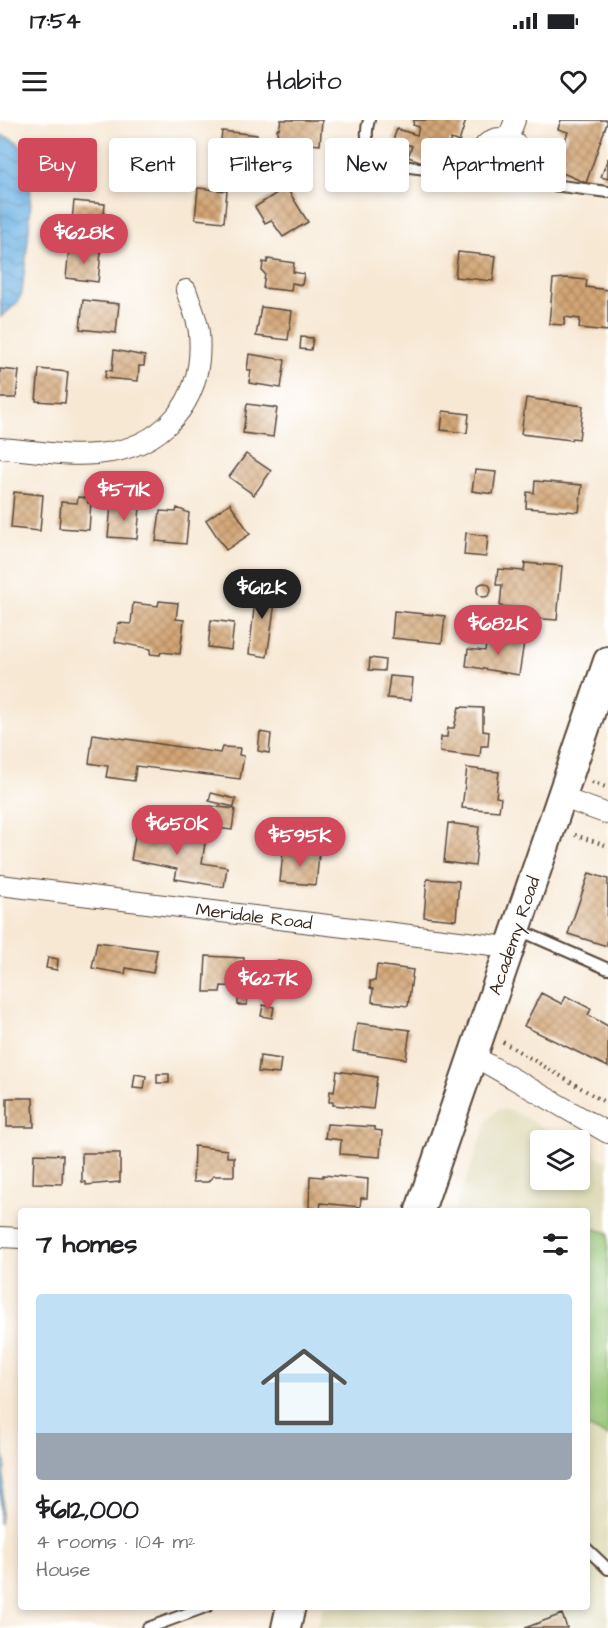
<!DOCTYPE html>
<meta charset="utf-8">
<style>
body{margin:0;font-family:"Architects Daughter",sans-serif;background:#f2f2f2;color:#202124;height:100vh;display:flex;flex-direction:column;font-size:22px;white-space:nowrap}
*{box-sizing:border-box;margin:0}
p{font-size:20px;color:#757577}
.icon{flex:none;width:33px;height:33px;fill:none;stroke:currentColor;stroke-width:2;stroke-linecap:round;stroke-linejoin:round}
.map{position:relative;flex:1;overflow:hidden}
.details{position:absolute;left:18px;top:1088px;width:572px;height:402px;display:flex;flex-direction:column;background:#fff;border-radius:6px;box-shadow:0 3px 9px #0003}
.details>*{flex:none}
.hud{position:absolute;left:18px;top:18px;width:573px;height:54px;display:flex;gap:12px}
.controls{position:absolute;left:530px;top:1010px;display:grid;gap:12px}
.controls a{display:grid;place-items:center;width:60px;height:60px;border-radius:6px;background:#fff;box-shadow:0 3px 9px #0003;font-size:30px}
.price{position:absolute;translate:-50% -51px;padding:0 14px;border-radius:21px;background:#d1495b;color:#fff;font-size:20px;line-height:39px;filter:drop-shadow(0 2px 3px #0008)}
.price::after{content:'';position:absolute;left:50%;top:36px;width:18px;height:14px;margin-left:-9px;background:inherit;clip-path:polygon(0 0,100% 0,50% 100%)}
.price.active{background:#222;color:#fff}
ul{padding:0;list-style:none}
li{display:grid;align-content:center;gap:12px;height:318px;padding:0 18px}
li span{display:grid;place-items:center;height:186px;border-radius:6px;color:#555}
li>.icon{margin-inline-start:auto}
span .icon{width:108px;height:108px;fill:#fffc;stroke-width:1}
li b{font-size:26px}
h2{display:flex;justify-content:space-between;align-items:center;height:72px;padding:0 18px;font-size:26px}
.chip{padding:0 21px;border-radius:6px;background:#fff;box-shadow:0 3px 9px #0003;font-size:21px;line-height:54px}
.chip.active{background:#d1495b;color:#fff}
.status{display:flex;justify-content:space-between;align-items:center;height:42px;padding:0 30px;background:#fff;direction:ltr}
.status svg{height:16px;fill:currentColor}
header{display:flex;justify-content:space-between;align-items:center;height:78px;padding:0 18px;background:#fff;font-size:27px;font-weight:600}
.map>svg:first-child{display:block}
</style>
<div class="status"><b>17:54</b><svg viewBox="0 0 49 12"><path d="M0 12V9h3v3zM5 12V6h3v6zM10 12V3h3v9zM15 12V0h3v12zM26 1h20v11H26zM47 4h2v5h-2z"/></svg></div>
<header><svg class="icon" aria-label="menu" viewBox="0 0 24 24"><path d="M4 6h16M4 12h16M4 18h16"/></svg>Habito<svg class="icon" aria-label="heart" viewBox="0 0 24 24"><path d="M12 20l-8-8c-3-5 5-10 8-4 3-6 11-1 8 4z"/></svg></header>
<div class="map">
<svg width="608" height="1508" viewBox="0 0 608 1508">
<defs>
<pattern id="water-waves" width="16" height="10" patternUnits="userSpaceOnUse" patternTransform="scale(1.5)"><rect width="16" height="10" fill="#6db2e3"/><path d="M0 5q4-4 8 0t8 0" fill="none" stroke="#5b91b7"/></pattern>
<pattern id="building-cross-hatch" width="8" height="8" patternUnits="userSpaceOnUse" patternTransform="scale(1.5)"><rect width="8" height="8" fill="#d3a676"/><path d="M0 0l8 8M0 8l8-8" fill="none" stroke="#ac8760"/></pattern>
</defs>
<rect width="100%" height="100%" fill="#fff"/>
<filter id="ink" filterUnits="userSpaceOnUse"><feTurbulence type="fractalNoise" baseFrequency=".0167" numOctaves="2"/><feDisplacementMap in="SourceGraphic" scale="12" xChannelSelector="R" yChannelSelector="G"/><feConvolveMatrix kernelMatrix="1 2 1 2 8 2 1 2 1" color-interpolation-filters="sRGB"/></filter>
<filter id="wash" filterUnits="userSpaceOnUse"><feTurbulence type="fractalNoise" baseFrequency=".008" numOctaves="4" result="noise"/><feDisplacementMap in="SourceGraphic" scale="24" xChannelSelector="R" yChannelSelector="G"/><feGaussianBlur stdDeviation="1.35" result="paint"/><feColorMatrix in="noise" values="0 0 0 0 0 0 0 0 0 0 0 0 0 0 0 0 0 1.4 0 .05"/><feComposite in="paint" operator="in"/></filter>
<g filter="url(#wash)">
<rect width="100%" height="100%" fill="#f7e8d4"/>
<path fill="#e0ddbb" d="M498,989L513,991L567,1020H540V1059H579V1027L608,1042V1508H317L323,1487L586,1486V1090H455L487,1001Z"/>
<path fill="#93c372" stroke="#677648" stroke-width="1.5" d="M586,1106L608,1113V1316L587,1307Z"/>
<path fill="url(#water-waves)" stroke="#546e80" stroke-width="1.5" d="M0,15C8,17 15,19 20,25C41,55 25,137 22,173L16,184L1,197Z
M0,1309L5,1345L0,1404Z"/>
<g id="blocks">
<path fill="url(#building-cross-hatch)" d="M281,0H322L320,25L278,21L277,9H279Z
M414,0H466L459,22L451,19L441,48L408,37L412,26L393,20L397,9L417,15L419,7L413,5Z
M561,0H608L586,63L546,46L552,28L561,31L568,12L558,9Z
M222,11L257,15L253,42L219,38Z
M57,19L95,22L92,42L86,41L87,52H84L83,62L53,60Z
M608,38V59L601,57Z
M286,67L308,102L283,117L271,100L265,103L255,87Z
M198,68L227,71L224,102L195,99Z
M74,81L105,84L102,113L71,110Z
M69,129L101,132L98,162L66,158Z
M458,132L496,136L493,161L455,157Z
M268,139L294,143L293,152L304,154L302,165L292,163L291,171L263,168L265,154L262,151L263,142L267,143Z
M567,158L587,160L586,167L608,170V211L579,208L580,199L565,197L564,205L549,204L553,159Z
M83,180L119,184L116,213L80,209Z
M261,187L292,191L288,220L256,216Z
M301,217L313,218L311,230L300,229Z
M114,230L145,236L144,246H139L138,261L105,258L106,250L112,251Z
M249,234L285,240L281,268L249,263L251,250H247Z
M0,249L19,251L16,278H0Z
M39,249L68,252L65,283L36,281Z
M526,278L583,286L579,319L572,318L571,320L521,314Z
M247,284L277,288L273,317L243,313Z
M443,291L469,294L467,313L441,310Z
M246,334L271,351L254,375L229,357Z
M475,350L496,352L493,374L472,371Z
M535,361L582,365L579,392L526,388L527,372L534,373Z
M14,372L43,375L40,411L11,408Z
M78,377L87,378L88,383H91L89,410L59,408L61,382L77,383Z
M230,383L250,414L226,430L206,400Z
M111,385L140,388L137,419L108,417Z
M177,388L189,393L186,424L156,421L160,391L176,392Z
M466,413L488,416L486,437L464,435Z
M525,443L562,446L557,500L530,498L531,489L500,486L502,465H496L498,449L524,451Z
M257,462L273,464L272,475L276,476L267,537L249,534Z
M477 470a7 7 0 1 1 14 0a7 7 0 1 1-14 0Z
M159,481L178,483L176,499L184,500L180,534L161,532L160,535L150,534L151,529L115,522L118,503L131,504L133,483L158,486Z
M394,491L445,496L442,523L392,518Z
M211,500L234,503L231,530L208,527Z
M495,515L524,522L519,555L466,546L468,529L485,531L487,518L495,519Z
M370,538L385,540L384,551L369,550Z
M390,556L413,558L411,580L387,578Z
M459,587L483,588V611L489,612L488,626H481L480,637L440,632L441,617H447L448,608H454Z
M260,612L271,614L269,633L258,631Z
M93,614L220,633L222,627L240,628L239,635L244,636L240,659L136,646L134,661L106,657L108,646L89,643Z
M467,648L499,652L496,677L501,678L499,691L462,688Z
M211,673L236,679L234,687L209,681Z
M210,686L235,689L232,710L207,707Z
M166 699a7 7 0 1 1 14 0a7 7 0 1 1-14 0Z
M448,703L479,707L475,746L444,742Z
M137,705L205,723L202,743L227,747L224,767L175,759L177,749L131,740Z
M283,732L319,735L316,765L280,762Z
M589,753L608,759L607,826L568,814Z
M427,759L459,761L456,800L424,797Z
M97,822L157,830L153,853L126,848L125,854L92,848Z
M206,836L244,838L242,867L221,866L220,872H204Z
M48,837L58,839L57,850L46,848Z
M277,841L292,842L290,864L275,862Z
M377,845L413,850L408,886L372,882L373,869L370,868V861H375Z
M238,872H247V885H238Z
M541,873L562,884L566,876L591,889L588,895L608,906V947L524,906Z
M263,885L274,887L272,898L261,896Z
M357,903L410,910L406,939L353,931Z
M260,936L281,939L279,954L258,952Z
M337,951L377,957L373,989L333,985V982H329L330,971L334,972Z
M135,954L146,956L144,969L133,968Z
M157,954H169V963H157Z
M7,978H33L34,1007H7Z
M327,1004L375,1007V1010L382,1011L380,1037L340,1034L341,1020L325,1018Z
M194,1026L227,1030V1037H234V1056H213L208,1062H193Z
M82,1033H120V1062L86,1065V1062H82Z
M34,1034L63,1035L62,1064L33,1063Z
M323,1055L368,1059L367,1078H361L360,1087L321,1083L320,1089L309,1088L310,1056L323,1057Z
M562,1494L567,1508H525Z"/>
</g>
</g>
<g filter="url(#ink)">
<use href="#blocks" fill-opacity="0" stroke="#574639" stroke-width="1.5"/>
<g fill="none" stroke-linecap="round" stroke-linejoin="round">
<defs>
<path id="lane" d="M369,0C363,19 369,34 386,44L608,72
M519,810L608,849
M586,1428L608,1449
M148,1508L208,1486"/>
<g id="street">
<circle cx="501" cy="39" r="21"/>
<path d="M508,19L515,0"/>
<path d="M0,328C31,330 65,337 96,334C164,329 205,280 199,213C198,199 190,183 186,170"/>
<path d="M560,677L608,694"/>
<path id="s1" d="M0,765L508,827"/>
<path d="M472,935L608,1013"/>
<path d="M0,1117L21,1118"/>
</g>
<g id="secondary">
<path id="s2" d="M420,1090L608,541"/>
<path d="M286,1508L291,1486"/>
</g>
</defs>
<use href="#lane" stroke="#574639" stroke-width="14"/>
<use href="#street" stroke="#574639" stroke-width="22"/>
<use href="#secondary" stroke="#574639" stroke-width="32"/>
<path stroke="#574639" stroke-width="4" stroke-dasharray="1.5 4.5" stroke-linecap="butt" d="M592,662L608,668
M575,715L608,726
M503,922L608,984"/>
<use href="#lane" stroke="#fff" stroke-width="10"/>
<use href="#street" stroke="#fff" stroke-width="20"/>
<use href="#secondary" stroke="#fff" stroke-width="28"/>
</g>
</g>
<g text-anchor="middle" stroke-width="4.5" stroke-linejoin="round" paint-order="stroke">
<g font-size="18" fill="#3b2a1e" stroke="#fff">
<text dy="6" stroke="none"><textPath href="#s1" startOffset="256">Meridale Road</textPath></text>
<text dy="6" stroke="none"><textPath href="#s2" startOffset="290">Academy Road</textPath></text>
</g>
</g>
</svg>
<div class="controls">
<a><svg class="icon" aria-label="layers" viewBox="0 0 24 24"><path d="M12 4l9 5-9 5-9-5zM3 14l9 5 9-5"/></svg></a>
</div>
<b class="price" style="left:84px;top:145px">$628K</b>
<b class="price" style="left:124px;top:402px">$571K</b>
<b class="price active" style="left:262px;top:500px">$612K</b>
<b class="price" style="left:498px;top:536px">$682K</b>
<b class="price" style="left:177px;top:736px">$650K</b>
<b class="price" style="left:300px;top:748px">$595K</b>
<b class="price" style="left:268px;top:891px">$627K</b>
<div class="hud">
<a class="chip active">Buy</a>
<a class="chip">Rent</a>
<a class="chip">Filters</a>
<a class="chip">New</a>
<a class="chip">Apartment</a>
</div>
<section class="details">
<h2>7 homes<svg class="icon" aria-label="filters" viewBox="0 0 24 24"><path d="M4 7h16M4 17h16"/><circle cx="9" cy="7" r="2"/><circle cx="15" cy="17" r="2"/></svg></h2>
<ul>
<li><span style="background:linear-gradient(#bfe0f5 75%,#9aa5b1 0)"><svg class="icon" aria-label="home" viewBox="0 0 24 24"><path d="M3 11l9-7 9 7M6 9v11h12V9"/></svg></span><div><b>$612,000</b><p>4 rooms · 104 m²</p><p>House</p></div></li>
</ul>
</section>
</div>
